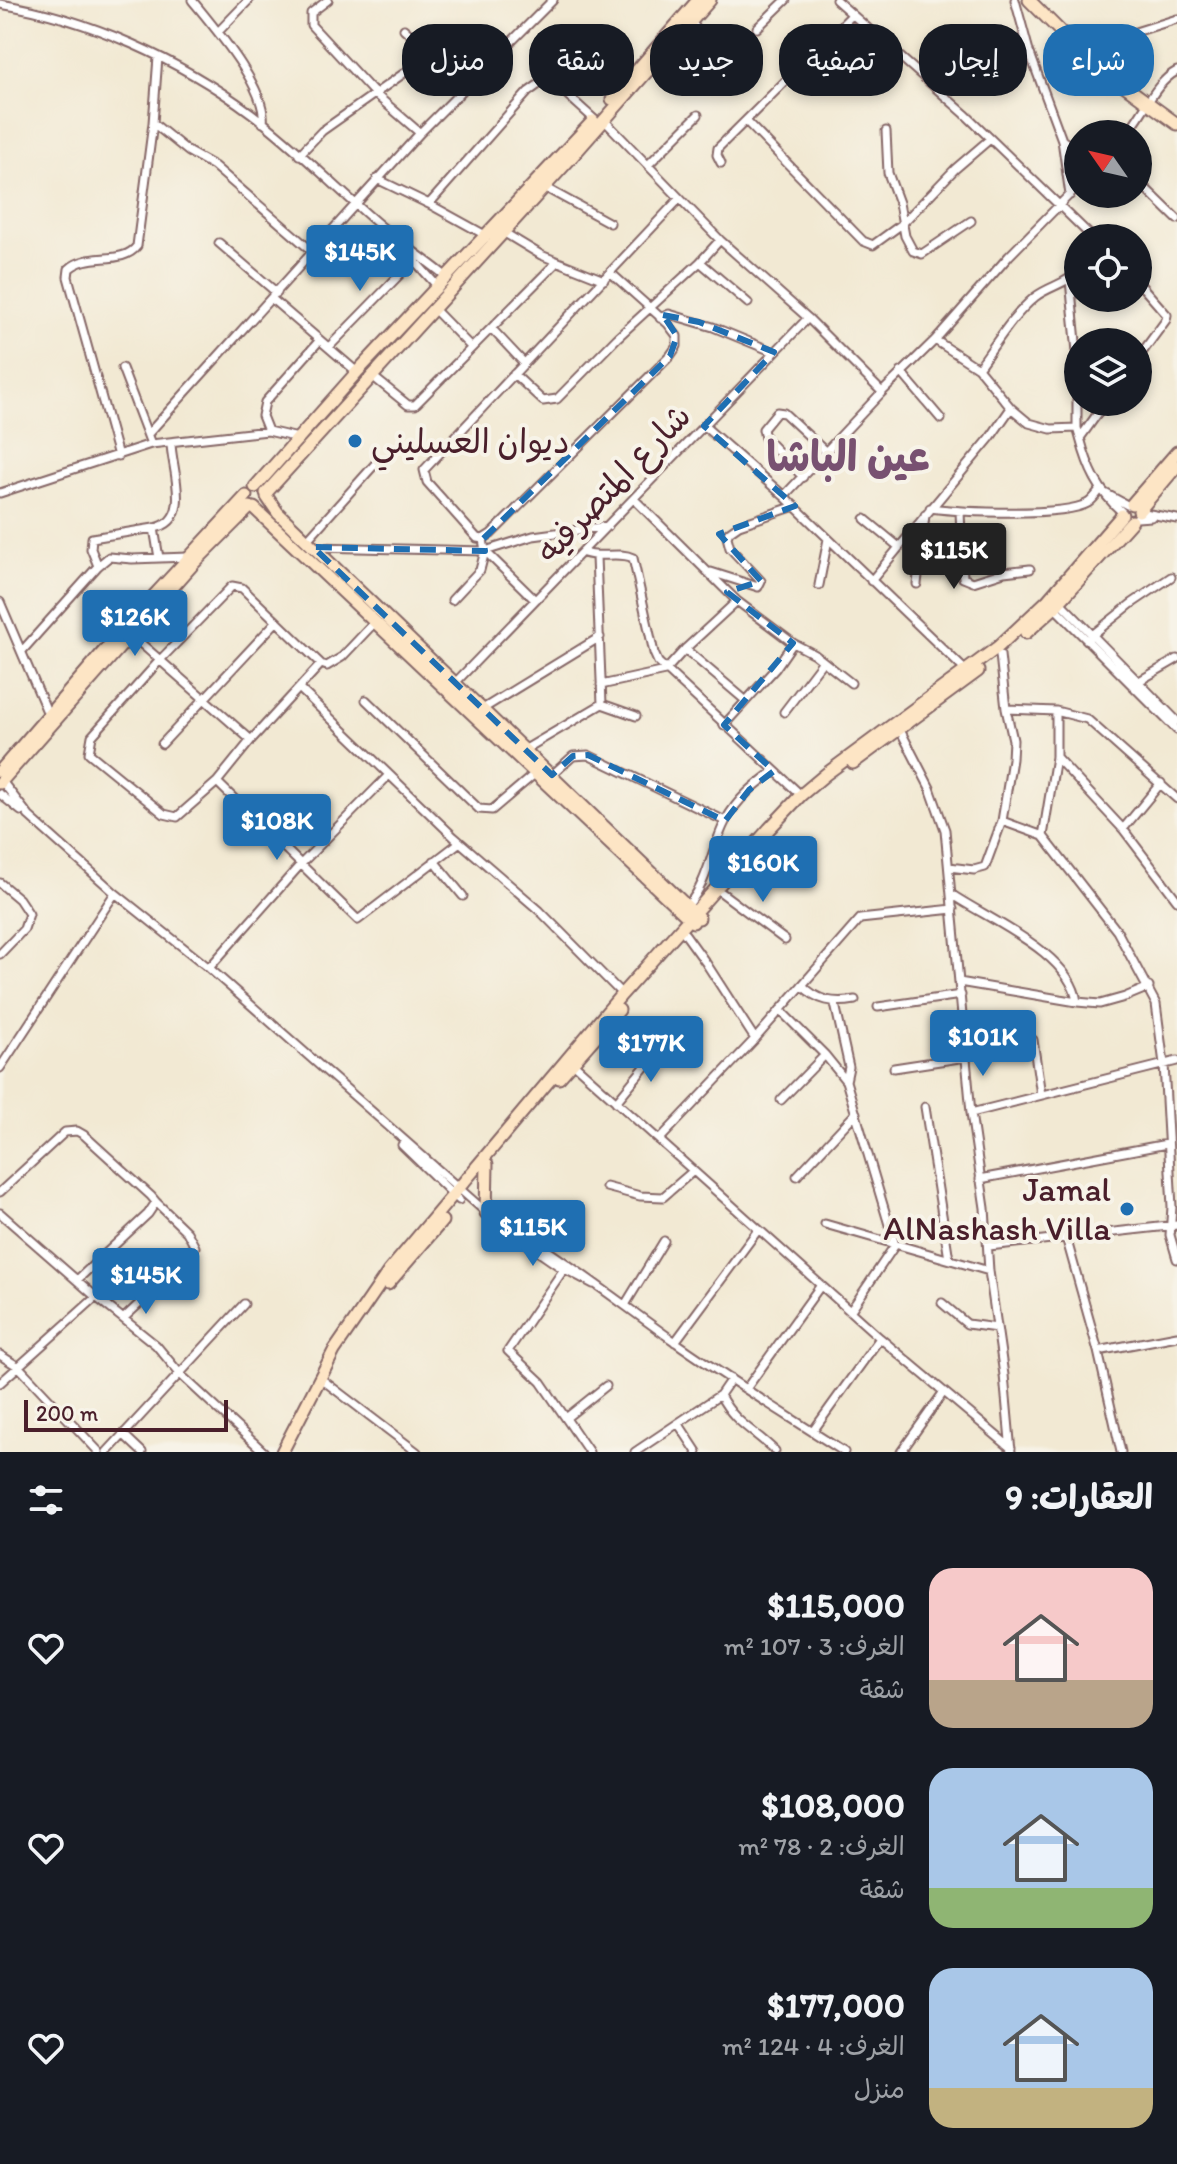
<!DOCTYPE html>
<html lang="ar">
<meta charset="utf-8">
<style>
body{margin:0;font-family:Itim,"Playpen Sans Arabic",sans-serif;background:#242831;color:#f1f3f6;direction:rtl;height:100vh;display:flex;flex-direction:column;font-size:30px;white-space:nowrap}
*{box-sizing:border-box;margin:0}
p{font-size:26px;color:#9ea1a6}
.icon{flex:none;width:44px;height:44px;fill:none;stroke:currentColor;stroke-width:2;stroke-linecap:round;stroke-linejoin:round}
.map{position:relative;height:1452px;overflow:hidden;direction:ltr}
.side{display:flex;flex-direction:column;background:#171b24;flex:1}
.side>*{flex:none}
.guide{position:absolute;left:24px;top:24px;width:1130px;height:72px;direction:rtl;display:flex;gap:16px}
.needle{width:52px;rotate:304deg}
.fabs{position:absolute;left:1064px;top:120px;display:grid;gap:16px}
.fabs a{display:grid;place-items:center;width:88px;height:88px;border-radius:50%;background:#171b24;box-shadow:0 4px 12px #0003;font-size:40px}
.scale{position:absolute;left:24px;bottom:20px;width:204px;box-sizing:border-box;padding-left:8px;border:4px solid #4a1f2b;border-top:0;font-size:22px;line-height:28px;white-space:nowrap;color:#4a1f2b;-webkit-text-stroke:6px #f7f3e8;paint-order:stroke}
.price{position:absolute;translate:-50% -68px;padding:0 18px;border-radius:8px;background:#1f6fb2;color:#fff;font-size:26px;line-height:52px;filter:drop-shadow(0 2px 4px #0008)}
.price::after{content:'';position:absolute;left:50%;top:48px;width:24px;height:18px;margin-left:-12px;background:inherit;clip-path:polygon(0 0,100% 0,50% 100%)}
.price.active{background:#222;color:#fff}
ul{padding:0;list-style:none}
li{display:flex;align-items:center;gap:24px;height:200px;padding:0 24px}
li span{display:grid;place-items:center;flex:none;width:224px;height:160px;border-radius:24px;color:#555}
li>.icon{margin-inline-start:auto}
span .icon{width:96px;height:96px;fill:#fffc;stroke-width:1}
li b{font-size:34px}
h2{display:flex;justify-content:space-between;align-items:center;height:96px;padding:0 24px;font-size:34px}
.chip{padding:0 28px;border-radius:32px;background:#171b24;box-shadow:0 4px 12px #0003;font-size:28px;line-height:72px}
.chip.active{background:#1f6fb2;color:#fff}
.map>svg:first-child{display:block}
</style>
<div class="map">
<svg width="1177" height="1452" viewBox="0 0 1177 1452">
<rect width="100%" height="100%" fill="#f7f3e8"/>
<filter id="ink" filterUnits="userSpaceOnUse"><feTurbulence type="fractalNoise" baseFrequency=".0125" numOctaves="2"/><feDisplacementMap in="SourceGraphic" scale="16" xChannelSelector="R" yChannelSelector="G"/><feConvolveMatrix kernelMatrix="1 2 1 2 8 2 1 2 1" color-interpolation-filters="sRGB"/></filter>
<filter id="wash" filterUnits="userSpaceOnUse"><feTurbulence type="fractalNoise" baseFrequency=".006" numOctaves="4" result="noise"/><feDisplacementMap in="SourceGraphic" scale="32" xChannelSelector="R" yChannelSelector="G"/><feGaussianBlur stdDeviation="1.8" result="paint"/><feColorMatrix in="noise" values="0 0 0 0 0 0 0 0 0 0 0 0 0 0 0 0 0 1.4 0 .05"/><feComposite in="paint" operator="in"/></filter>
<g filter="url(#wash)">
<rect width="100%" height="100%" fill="#f2e9d3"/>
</g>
<g filter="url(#ink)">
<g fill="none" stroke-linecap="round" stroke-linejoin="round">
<defs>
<path id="street" d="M192,0C213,26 268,89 263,123
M328,0L311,13V25L375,94L420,133
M836,0L965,114L1093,238
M1015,0L1029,51L1062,140L1070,195
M0,4C88,18 180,60 251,113C295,146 334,186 376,222C399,242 425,259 448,278
M691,21L733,82
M757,28L786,0
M404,29L431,53
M218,32L249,0
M1084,48L1177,19
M158,57L153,123L189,152L214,166L313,252
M975,61L1029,51
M604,120L720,240L808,318L882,392
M747,122L863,241L873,245L902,224L955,169L990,139
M886,131L888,173L899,203L905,236L913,251L922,254L971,221
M1126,134C1144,114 1154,83 1177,71
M1062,140L1078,151
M299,155L322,131L454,38L463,41L488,68
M721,163L717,155L718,148L851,16
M648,165L698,115
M377,179L429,204L487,236
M1138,181L1177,219
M544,187L610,223
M429,204L528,92L542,82L555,84L594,119
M503,232L541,255L604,280
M397,241L439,288
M219,243L277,293
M700,262L748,303
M1070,280L1077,352V428L1080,438
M1138,282L1167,315
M272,299L357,372
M433,308L471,347
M660,318L669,314L713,327L774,352
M492,329L524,363
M935,340L978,368L1011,408L1029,423L1051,429L1077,428
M329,347L414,260
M1138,358L1166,320L1167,315
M978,368C996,344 1012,316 1035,297C1049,286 1067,284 1078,271
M901,372L941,419
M514,374L543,401L557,399L617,338L700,262L720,240
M371,375L408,405H415L557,262
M1106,402L1080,438C1088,468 1098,491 1122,512
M704,426L784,496L966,671
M268,431L262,416L265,402L320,340
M148,434L420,133L553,0
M151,444L268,431L298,438
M118,456L68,277L69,269C88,251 122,266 137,246L153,123
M803,477L765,438L763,429L777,412L784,413L826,452
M0,493L151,444L122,368
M1105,493L1127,505
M784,496L882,392L935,340L1009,256L1078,186
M634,499L737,601L793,643
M930,508C960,512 1064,517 1088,503C1093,500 1097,494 1101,489
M960,512L963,578L973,582L1004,572L1030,569
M1139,512L1177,519
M1137,518L1151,517
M865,519L899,547
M154,528C194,522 171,467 171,443
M483,539L491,534L670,356L677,346V336L668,324L611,273
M307,540L376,463
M316,547L485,551L533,536L608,526
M584,553C601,559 619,551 633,558L654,653L658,662L801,795
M596,557L602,704
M98,566L91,549L92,538L154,528L159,558
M711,572L758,587L761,581L730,548L727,537L729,532L739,525L795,506
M871,581L990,438L1011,408
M917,584L925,515
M819,585L828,539
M452,600L480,570L485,551
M535,600L485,551L483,539L477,538L427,482L424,470L679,199
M1058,600L1177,721
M0,602L48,714
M1052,605L1177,730
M129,633L251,740
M1091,636L1131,604L1171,577
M685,649L745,700
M22,651L98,566L109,557L132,559L188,557
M321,664L251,740L217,782L177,817L164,814L89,753L92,736L160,660L232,586L242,588L321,664L327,666L342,657L375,622
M454,684L808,318
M1134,684L1177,659
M601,685L665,671L685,649L737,601
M299,688L454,837L540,911L622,994
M366,700L479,809L492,810L538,771
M1006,709L1056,711L1087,719L1177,799
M481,710L600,637
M784,712L823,661
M724,725L775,669L793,643L814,654L851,683
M899,728L930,788L945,830L971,1113L985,1208L989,1271L1004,1375L1011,1452
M162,744L276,622
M524,750L602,704L636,716
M1056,757L1123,829L1177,900
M389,775L301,864L209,968L504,1228L559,1266L593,1284
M552,775L573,756L588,755L725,821
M1,780L29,816L115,893L209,968
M217,782L358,920L460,842
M0,794L21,811
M1002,821L1043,836L1117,931L1156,1004L1164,1064L1172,1207L1170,1235L1177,1259
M1123,829L1161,783
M1043,836L1056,757V711
M434,861L463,896
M949,867L974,870L985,867L1002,821L1012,759L1013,740L1006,709L1000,655
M0,883L19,899L29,914L24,929L0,954
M722,893L785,940
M951,894C989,920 1071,953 1077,1002
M688,905C709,881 711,848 726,820C738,798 755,785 774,771
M685,934L706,963L755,1039
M959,982L1077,1002L1100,1004L1125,997L1149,987
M802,985C817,1001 834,1004 855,1000
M835,1004L849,1067L846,1081
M878,1007L961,995
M780,1010L825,1055L846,1081L895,1245L851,1310
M1033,1040L1041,1095
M573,1063L880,1338L1011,1448
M0,1068L115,893
M894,1068L966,1057
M781,1100L825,1055
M616,1102L662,1046
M925,1107L949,1259
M971,1113L1177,1061
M659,1140L755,1039L860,919L953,909
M402,1145L459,1200
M797,1176L856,1113
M980,1179L1167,1144
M606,1187L640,1196L663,1197L692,1172
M0,1192L65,1132L77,1131L84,1135L151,1196L156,1202L148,1214L77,1280
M0,1213L96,1297L156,1345L181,1375L264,1452
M497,1220L507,1224C565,1260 618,1301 674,1341C729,1380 787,1415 844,1452
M825,1224L989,1271
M1066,1237L1098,1351L1121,1452
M989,1246L1177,1225
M564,1269L508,1351L541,1382L589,1452
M942,1303L967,1324L997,1328
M625,1305L664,1241
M124,1318L190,1256L195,1247L187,1232L156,1202
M675,1342L758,1230
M1098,1351L1177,1336
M0,1355L19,1367L99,1452
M320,1378L417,1452
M0,1383L96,1297
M746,1389L821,1285
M720,1395C735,1424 753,1429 775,1451
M566,1418L606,1386
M678,1423L697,1452
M813,1431L880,1338
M124,1435L142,1452
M107,1452L244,1304
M635,1452L720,1395L731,1379
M901,1452L943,1393"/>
<path id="secondary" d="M1029,0L1088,59L1177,124
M612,99L698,0
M255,487L357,372L593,121
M266,493L570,159L710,0
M267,497L278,513L699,918
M1132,504L1177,452
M254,508L693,922
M1139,511L1177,466
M1026,633L1054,608L1132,521
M853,763L978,671
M0,771L124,628L246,496
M0,783L194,563L250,507
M559,1078L619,1010
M486,1213L487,1164
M388,1284L442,1221
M282,1452L334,1351L389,1271L622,994L769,829L801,795L826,774L998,647L1047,601L1122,515"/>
</defs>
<use href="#street" stroke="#856666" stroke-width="11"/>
<use href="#secondary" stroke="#856666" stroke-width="15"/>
<use href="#street" stroke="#fff" stroke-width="7"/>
<use href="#secondary" stroke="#fde5c5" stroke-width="11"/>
</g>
</g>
<path fill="none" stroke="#1f6fb2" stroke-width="6" stroke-dasharray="16 10" stroke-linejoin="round" d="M663,315L699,322L774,352L704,426L795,506L719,534L761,581L727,592L793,643L724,725L774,771L749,790L725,821L588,755L573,756L552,775L313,547L485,551L483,539L670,356L677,336Z"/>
<g fill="#1f6fb2" stroke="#f7f3e8" stroke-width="3">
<circle cx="355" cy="441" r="8"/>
<circle cx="1127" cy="1209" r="8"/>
</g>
<g text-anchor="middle" stroke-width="8" stroke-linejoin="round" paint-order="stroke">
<g font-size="34" fill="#4a1f2b" stroke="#f7f3e8" text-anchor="start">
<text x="371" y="453">ديوان العسليني</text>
<text x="1111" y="1201" text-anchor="end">Jamal<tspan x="1111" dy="39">AlNashash Villa</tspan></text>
</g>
<g font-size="34" fill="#4a1f2b" stroke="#f7f3e8">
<text transform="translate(613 483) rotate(-46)" y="12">شارع المتصرفيه</text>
</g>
<g font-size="42" font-weight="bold" fill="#785171" stroke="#f7f3e8">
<text x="848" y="471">عين الباشا</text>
</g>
</g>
</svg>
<div class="fabs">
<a><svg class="needle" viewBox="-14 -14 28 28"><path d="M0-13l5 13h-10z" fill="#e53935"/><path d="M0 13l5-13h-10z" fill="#9ea1a6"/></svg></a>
<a><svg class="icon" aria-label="locate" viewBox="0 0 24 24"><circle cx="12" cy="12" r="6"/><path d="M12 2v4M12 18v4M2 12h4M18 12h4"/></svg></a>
<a><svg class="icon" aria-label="layers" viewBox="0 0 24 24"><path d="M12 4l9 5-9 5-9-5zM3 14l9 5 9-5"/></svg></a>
</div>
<div class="scale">200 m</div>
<b class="price" style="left:360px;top:293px">$145K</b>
<b class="price active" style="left:954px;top:591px">$115K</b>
<b class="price" style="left:135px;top:658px">$126K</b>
<b class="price" style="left:277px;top:862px">$108K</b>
<b class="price" style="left:763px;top:904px">$160K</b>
<b class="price" style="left:983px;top:1078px">$101K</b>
<b class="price" style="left:651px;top:1084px">$177K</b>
<b class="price" style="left:533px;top:1268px">$115K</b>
<b class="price" style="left:146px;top:1316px">$145K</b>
<div class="guide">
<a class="chip active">شراء</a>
<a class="chip">إيجار</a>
<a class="chip">تصفية</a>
<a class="chip">جديد</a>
<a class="chip">شقة</a>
<a class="chip">منزل</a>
</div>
</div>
<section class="side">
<h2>العقارات: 9<svg class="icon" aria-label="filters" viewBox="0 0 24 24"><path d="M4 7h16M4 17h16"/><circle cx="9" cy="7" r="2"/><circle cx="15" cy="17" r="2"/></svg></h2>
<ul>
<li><span style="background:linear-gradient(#f6c9c9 70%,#b9a48a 0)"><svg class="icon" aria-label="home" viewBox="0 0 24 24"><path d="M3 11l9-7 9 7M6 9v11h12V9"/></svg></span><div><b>$115,000</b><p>الغرف: 3 · 107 m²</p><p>شقة</p></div><svg class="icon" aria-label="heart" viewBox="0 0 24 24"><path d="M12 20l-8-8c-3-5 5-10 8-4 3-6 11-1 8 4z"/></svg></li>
<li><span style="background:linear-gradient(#a9c7e8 75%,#8fb573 0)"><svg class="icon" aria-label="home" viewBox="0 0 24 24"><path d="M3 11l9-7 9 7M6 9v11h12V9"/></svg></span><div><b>$108,000</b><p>الغرف: 2 · 78 m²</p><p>شقة</p></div><svg class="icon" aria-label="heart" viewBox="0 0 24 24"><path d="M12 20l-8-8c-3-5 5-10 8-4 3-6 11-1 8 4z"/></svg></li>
<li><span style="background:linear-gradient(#a9c7e8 75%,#c2b280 0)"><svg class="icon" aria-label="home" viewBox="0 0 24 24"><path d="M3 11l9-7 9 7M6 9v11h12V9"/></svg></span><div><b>$177,000</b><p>الغرف: 4 · 124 m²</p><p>منزل</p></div><svg class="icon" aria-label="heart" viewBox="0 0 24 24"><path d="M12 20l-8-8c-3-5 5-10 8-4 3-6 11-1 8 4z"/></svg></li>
</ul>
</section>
